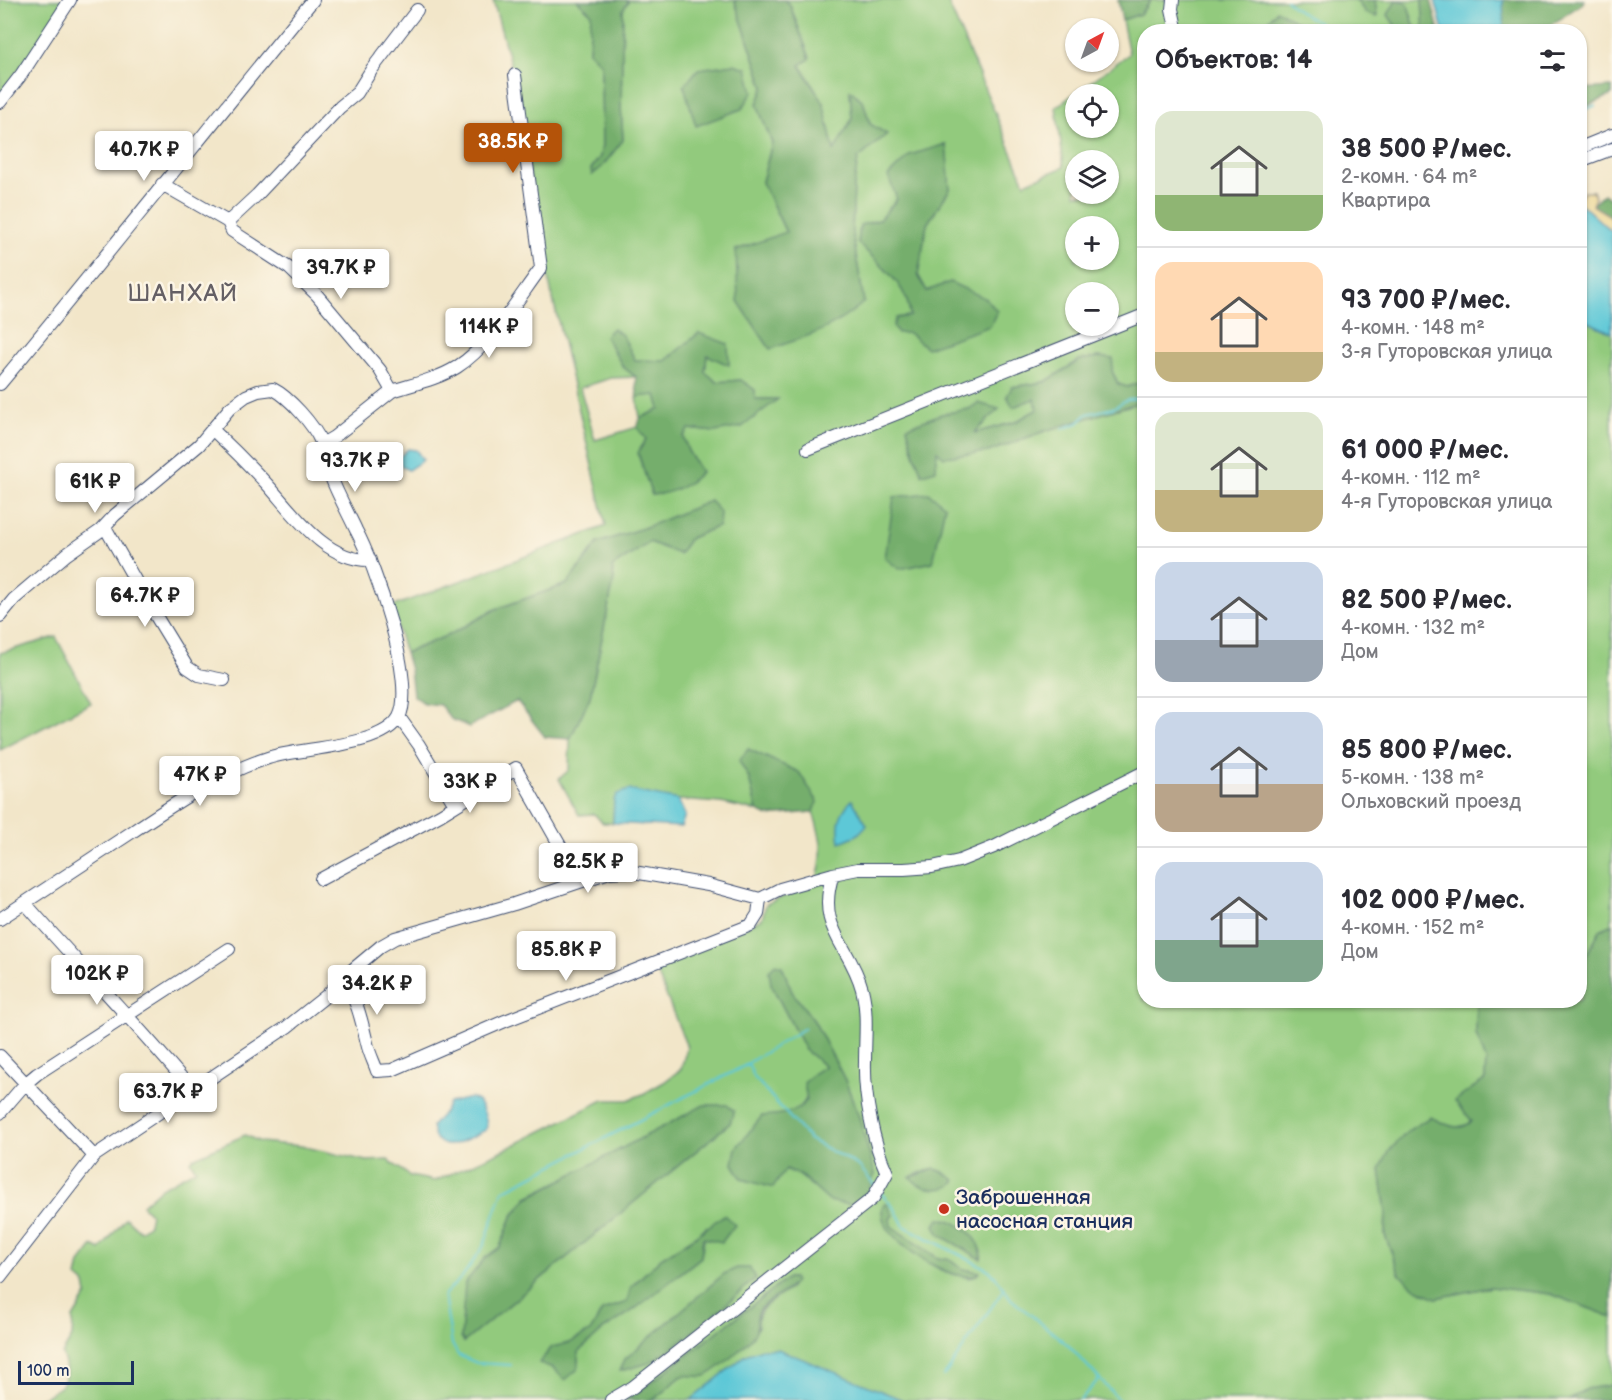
<!DOCTYPE html>
<html lang="ru">
<meta charset="utf-8">
<style>
body{margin:0;font-family:"Balsamiq Sans",sans-serif;background:#f7f7f7;color:#2b2b33;height:100vh;display:flex;flex-direction:column;font-size:22px;white-space:nowrap}
*{box-sizing:border-box;margin:0}
p{font-size:20px;color:#7c7c81}
.icon{flex:none;width:33px;height:33px;fill:none;stroke:currentColor;stroke-width:2;stroke-linecap:round;stroke-linejoin:round}
.map{position:relative;flex:1;overflow:hidden}
.drawer{position:absolute;left:1137px;top:24px;width:450px;height:984px;display:flex;flex-direction:column;background:#fff;border-radius:24px;box-shadow:0 2px 4px #0004}
.drawer>*{flex:none}
.needle{width:39px;rotate:41deg}
.tools{position:absolute;left:1065px;top:18px;display:grid;gap:12px}
.tools a{display:grid;place-items:center;width:54px;height:54px;border-radius:50%;background:#fff;box-shadow:0 2px 4px #0004;font-size:30px}
.scale{position:absolute;left:18px;bottom:15px;width:116px;box-sizing:border-box;padding-left:6px;border:3px solid #1b2f5e;border-top:0;font-size:16px;line-height:21px;white-space:nowrap;color:#1b2f5e;-webkit-text-stroke:4px #fcf5e5;paint-order:stroke}
.price{position:absolute;translate:-50% -51px;padding:0 14px;border-radius:6px;background:#fff;color:#222;font-size:20px;line-height:39px;filter:drop-shadow(0 2px 3px #0008)}
.price::after{content:'';position:absolute;left:50%;top:36px;width:18px;height:14px;margin-left:-9px;background:inherit;clip-path:polygon(0 0,100% 0,50% 100%)}
.price.active{background:#b45309;color:#fff}
ul{padding:0;list-style:none}
li{display:flex;align-items:center;gap:18px;height:150px;padding:0 18px}
li+li{border-top:2px solid #e1e1e2}
li span{display:grid;place-items:center;flex:none;width:168px;height:120px;border-radius:18px;color:#555}
li>.icon{margin-inline-start:auto}
span .icon{width:72px;height:72px;fill:#fffc;stroke-width:1}
li b{font-size:26px}
h2{display:flex;justify-content:space-between;align-items:center;height:72px;padding:0 18px;font-size:26px}
.map>svg:first-child{display:block}
</style>
<div class="map">
<svg width="1612" height="1400" viewBox="0 0 1612 1400">
<rect width="100%" height="100%" fill="#fcf5e5"/>
<filter id="ink" filterUnits="userSpaceOnUse"><feTurbulence type="fractalNoise" baseFrequency=".0167" numOctaves="2"/><feDisplacementMap in="SourceGraphic" scale="12" xChannelSelector="R" yChannelSelector="G"/><feConvolveMatrix kernelMatrix="1 2 1 2 8 2 1 2 1" color-interpolation-filters="sRGB"/></filter>
<filter id="wash" filterUnits="userSpaceOnUse"><feTurbulence type="fractalNoise" baseFrequency=".008" numOctaves="4" result="noise"/><feDisplacementMap in="SourceGraphic" scale="24" xChannelSelector="R" yChannelSelector="G"/><feGaussianBlur stdDeviation="1.35" result="paint"/><feColorMatrix in="noise" values="0 0 0 0 0 0 0 0 0 0 0 0 0 0 0 0 0 1.4 0 .05"/><feComposite in="paint" operator="in"/></filter>
<g filter="url(#wash)">
<rect width="100%" height="100%" fill="#f2e6c9"/>
<path fill="#92ca7d" stroke="#567c6e" stroke-width="1.5" fill-rule="evenodd" d="M0,0H71L0,95Z
M493,0H577L591,13L589,52L601,64L602,146L600,157L591,169L592,175L623,140L621,106L623,9L629,0H736L735,2L764,87L757,104L772,143L762,182L786,233L736,250L864,302L852,231L854,185L858,159L870,124L863,101L850,91L852,119L834,151L823,102L800,64L810,58L790,5L784,0H947L1025,183L1064,167L1056,107L1129,54L1122,20L1140,14L1151,0H1356L1366,13L1377,16L1375,0H1396L1388,15L1399,31H1304L1298,22L1266,23L1274,31L1144,32V381L1127,387L1118,384L1112,371L1099,357L1080,360L1045,382L1012,387L1034,398L1038,409L1015,422L972,434L998,409L978,403L969,409L942,414L907,427L914,453L922,474L936,451L988,452L1045,431L1144,401V1000L1477,1001L1476,1034L1486,1060L1485,1081L1471,1089L1472,1120L1469,1124L1454,1128L1380,1169L1386,1212L1385,1235L1400,1275L1436,1298L1491,1287L1551,1294L1612,1317V1385L1587,1389L1569,1400H903L856,1382L746,1355L691,1400H653L682,1376L686,1375L704,1376L758,1327C755,1306 775,1300 790,1289L793,1278H788L628,1400H37C60,1389 73,1383 62,1354L72,1337L73,1318L87,1295L85,1284L77,1277L80,1263L93,1246L100,1250L126,1218L140,1231L149,1224L151,1214L142,1205L161,1188L196,1169L190,1161L193,1158L245,1135L260,1142L301,1146L367,1161L388,1160L410,1176L435,1181L504,1150L603,1100H628L643,1094L664,1082L681,1069L687,1047L656,970L663,963L762,919L766,904L816,883C824,853 823,842 813,812L818,802L748,749L740,761L749,778L757,811L721,803L678,800H614L613,823H603L594,814L579,815L559,779L569,770L570,739L590,697L614,579L612,567L650,542L679,554L690,538L719,526H649L598,543L567,584L496,609L451,634L405,653L391,607L606,526L546,269L511,67ZM1076,94H1108V128H1076ZM1076,160H1108V194H1076ZM950,189L927,224L918,275L927,291L909,333L893,326L896,318L910,316C909,285 879,264 858,243L860,225L879,220L897,199ZM1076,226H1108V260H1076ZM1076,292H1108V326H1076ZM699,333L707,355L705,372L717,382L741,380L754,399H777L715,432L689,429L683,436L688,451L701,472L652,495L638,454L646,439L637,427L595,440L580,388L611,378L636,377L623,367V336L635,360L665,361ZM776,964L782,966L792,992L814,1021L845,1080L859,1117L875,1174L811,1185L799,1175L785,1169L762,1116C801,1114 805,1111 813,1074L825,1066L805,1050L771,984L770,971ZM733,1111L730,1123L464,1342L465,1283L485,1258L500,1247L512,1217L527,1197L589,1166ZM935,1169L943,1172L955,1180L911,1177L919,1173ZM882,1206L891,1226L901,1234L938,1258L951,1260L963,1269L979,1272L970,1278L944,1272L902,1245L885,1224ZM947,1219C961,1226 985,1239 981,1258L940,1235ZM706,1227L701,1257L635,1309L603,1330L578,1352V1369L565,1379L553,1368L552,1348L569,1343L590,1332L602,1311L627,1302L631,1287L661,1258L693,1238Z
M1398,0H1422L1424,31H1416L1407,3Z
M1580,318L1612,333V924L1600,930L1580,967Z
M656,394L660,409L640,418L637,397Z
M56,637L91,703L0,750V653Z"/>
<path fill="#75ae6c" stroke="#486e65" stroke-width="1.5" d="M577,0H629L623,10L621,106L623,140L602,167L592,175L591,169L600,157L602,146L601,64L589,52L591,13Z
M736,0H784L790,5L810,59L800,65L823,102L834,151L852,119L850,90L863,101L870,124L887,134L858,159L854,185L852,231L864,302C832,330 809,336 770,349L738,301L736,250L786,232L762,182L772,143L757,104L764,87L735,2Z
M1118,0H1151L1140,14L1122,20Z
M1356,0H1375L1377,17L1366,13Z
M1396,0L1407,3L1416,31H1399L1388,15Z
M1422,0H1431L1439,31H1424Z
M1503,0H1584L1583,3L1548,27L1547,32L1504,31Z
M1277,10L1298,22L1304,31L1272,30L1266,23Z
M734,64L747,68L753,92L742,109L696,126L684,86L698,69Z
M1612,87V95L1580,109V89Z
M946,144L950,189L927,224L918,275L927,291L950,282L987,299L997,311L990,326L927,348L909,333H898L893,326L896,318L910,316C909,285 879,264 858,243L860,225L879,220L897,199L888,176L910,155Z
M1604,194L1612,200V217L1592,205Z
M613,328L622,335L635,360L665,361L699,333L728,344L729,365L707,355L705,372L717,382L741,380L755,390V399H778L742,427L715,432L689,429L683,437L688,451L701,472C687,487 672,493 652,495L638,453L646,439L637,427L640,418L660,409L656,395L637,397L636,377L623,367L605,336Z
M1099,357L1113,359L1112,371L1118,384L1127,387L1144,381V401L1045,431L988,452L944,457L937,451L936,470L922,474L914,453L907,427L942,414L969,409L978,403L999,409L974,433L1015,422L1038,409L1034,399L1013,407L1007,396L1012,387L1045,382L1080,360Z
M929,493L945,506L933,562L899,569L885,558L894,497Z
M710,501L720,512L719,526L690,538L679,554L650,542L612,567L614,579L590,697L570,739L545,737L517,701L469,727L451,719L440,705L424,703L413,695L410,670L405,653L451,634L496,609L567,584L598,543L649,526Z
M748,749L799,772L818,802L813,812L768,816L757,811L749,778L739,761Z
M1612,924V1317L1551,1294L1491,1287L1436,1298L1415,1288L1400,1275L1385,1235L1386,1212L1380,1169L1390,1150L1409,1130L1430,1117C1444,1123 1459,1134 1472,1121L1455,1101L1471,1089L1485,1080L1486,1060L1476,1034L1477,1001L1580,1000V967L1600,930Z
M775,964L782,966L792,992L814,1021L845,1080L859,1117L875,1174L867,1194L851,1205L829,1201L800,1175L786,1169L773,1188L742,1179L733,1164L736,1148L762,1116C780,1115 795,1114 807,1100L804,1083L813,1074L825,1066L805,1050L771,984L769,971Z
M704,1105H727L734,1111L730,1123L464,1342L461,1338L465,1283L485,1258L500,1247L512,1217L527,1198Z
M935,1169L943,1172L955,1180V1183C943,1192 919,1191 911,1177Z
M884,1204H887L893,1215L890,1219L891,1226L938,1258L951,1260L963,1269L980,1272C964,1293 867,1235 884,1204Z
M724,1215L735,1225L722,1242L703,1238L701,1257L635,1309L603,1330L578,1352V1369L565,1380L553,1368L539,1363L552,1347L569,1343L590,1332L602,1311L627,1302L631,1287L661,1258L693,1238Z
M939,1219C957,1218 985,1240 981,1259L940,1235L935,1225Z
M737,1268H750L756,1278L713,1316L669,1350L649,1363L620,1371L625,1359L724,1274Z
M788,1278H793L795,1282C786,1295 767,1299 759,1311C755,1318 759,1326 755,1333C749,1343 716,1372 705,1376C698,1378 690,1374 682,1376L653,1400H628Z
M1612,1385V1400H1569L1587,1389Z"/>
<path fill="#eeda9e" stroke="#84847e" stroke-width="1.5" d="M1584,191H1593L1595,198L1592,205L1612,217V232L1580,203V197Z"/>
<path fill="#5dc8d7" stroke="#3c7c9a" stroke-width="1.5" d="M1435,0H1503L1504,31H1443Z
M1580,203L1612,232V333L1580,318Z
M408,449L416,450L423,460L408,470L401,466L399,457Z
M629,790L678,800L685,815L681,827L613,823L614,800L617,794Z
M852,800L867,825L857,835L840,842C837,824 839,813 852,800Z
M471,1098L478,1101C483,1110 489,1120 486,1130C476,1134 458,1146 447,1145C442,1145 437,1140 434,1137L432,1126L445,1111L449,1103Z
M762,1349H778L903,1400H691L746,1355Z"/>
<g fill="none" stroke-linecap="round" stroke-linejoin="round">
<path stroke="#5dc8d7" stroke-width="2" d="M1286,0L1302,13L1336,32
M1580,111L1595,106
M1062,429L1078,423L1087,414L1113,408L1128,399L1144,398
M805,1028L748,1063L754,1077L809,1139L859,1166L875,1186
M881,1193L895,1209L904,1226L989,1270L999,1281L1011,1299L1068,1345L1119,1400
M511,1365L477,1363L458,1355L452,1344L444,1295L462,1277L483,1247L503,1191L748,1064
M944,1376L1004,1289
M1080,1400L1099,1379"/>
</g>
</g>
<g filter="url(#ink)">
<g fill="none" stroke-linecap="round" stroke-linejoin="round">
<defs>
<path id="minor" d="M1173,0L1172,9L1177,32
M0,102L21,75L70,0
M1580,148L1612,135
M1580,161L1612,149
M162,184L228,222L232,231L238,235L289,268L317,295L380,370L392,391L334,437L322,444
M228,222L257,195L340,107L357,93L372,69L417,10
M0,384C106,257 208,128 313,0
M392,391C414,384 438,379 457,367C490,346 517,300 541,268L515,75
M212,429C230,446 248,464 265,482C293,512 324,561 370,560
M808,449L1144,315
M105,527L148,603L187,667L199,675L224,680
M0,616L14,599L67,554L100,531L115,515L199,445L230,408L246,396L258,391L273,389C289,397 314,425 321,442C325,453 327,465 331,477C338,495 348,513 356,530C374,563 417,683 399,717C382,748 301,747 268,758C218,774 172,805 129,834C86,862 43,891 0,919
M399,717L419,745L455,805
M321,879L440,815L516,768L580,881
M25,903C80,966 139,1026 192,1090
M342,980C358,999 361,1020 367,1043C369,1053 374,1062 377,1071L392,1070L505,1021L751,925L758,914L760,899
M0,1056L94,1156
M0,1113L25,1084L37,1074L229,949
M0,1277L94,1156L287,1027L326,996L351,971L381,946L395,938L514,904L609,872L628,871L708,885L760,899L780,889L833,874
M611,1400L633,1387L849,1217L873,1198L887,1173C873,1143 864,1095 865,1062C865,1037 868,1013 862,989C850,944 815,929 833,874L858,869H904L932,867L959,861L994,847L1144,772"/>
</defs>
<use href="#minor" stroke="#3b4a6e" stroke-width="14"/>
<use href="#minor" stroke="#fff" stroke-width="12"/>
</g>
</g>
<circle fill="#c8321e" stroke="#fcf5e5" stroke-width="2" cx="944" cy="1209" r="6"/>
<g text-anchor="middle" stroke-width="5" stroke-linejoin="round" paint-order="stroke">
<g font-size="21" fill="#1b2f5e" stroke="#fcf5e5" text-anchor="start">
<text x="956" y="1204">Заброшенная<tspan x="956" dy="24">насосная станция</tspan></text>
</g>
<g font-size="24" letter-spacing="1.5" fill="#645f64" stroke="#fcf5e5">
<text x="183" y="301">ШАНХАЙ</text>
</g>
</g>
</svg>
<div class="tools">
<a><svg class="needle" viewBox="-14 -14 28 28"><path d="M0-13l5 13h-10z" fill="#e53935"/><path d="M0 13l5-13h-10z" fill="#7c7c81"/></svg></a>
<a><svg class="icon" aria-label="locate" viewBox="0 0 24 24"><circle cx="12" cy="12" r="6"/><path d="M12 2v4M12 18v4M2 12h4M18 12h4"/></svg></a>
<a><svg class="icon" aria-label="layers" viewBox="0 0 24 24"><path d="M12 4l9 5-9 5-9-5zM3 14l9 5 9-5"/></svg></a>
<a>+</a>
<a>−</a>
</div>
<div class="scale">100 m</div>
<b class="price active" style="left:513px;top:174px">38.5K ₽</b>
<b class="price" style="left:144px;top:182px">40.7K ₽</b>
<b class="price" style="left:341px;top:300px">39.7K ₽</b>
<b class="price" style="left:489px;top:359px">114K ₽</b>
<b class="price" style="left:355px;top:493px">93.7K ₽</b>
<b class="price" style="left:95px;top:514px">61K ₽</b>
<b class="price" style="left:145px;top:628px">64.7K ₽</b>
<b class="price" style="left:200px;top:807px">47K ₽</b>
<b class="price" style="left:470px;top:814px">33K ₽</b>
<b class="price" style="left:588px;top:894px">82.5K ₽</b>
<b class="price" style="left:566px;top:982px">85.8K ₽</b>
<b class="price" style="left:97px;top:1006px">102K ₽</b>
<b class="price" style="left:377px;top:1016px">34.2K ₽</b>
<b class="price" style="left:168px;top:1124px">63.7K ₽</b>
<section class="drawer">
<h2>Объектов: 14<svg class="icon" aria-label="filters" viewBox="0 0 24 24"><path d="M4 7h16M4 17h16"/><circle cx="9" cy="7" r="2"/><circle cx="15" cy="17" r="2"/></svg></h2>
<ul>
<li><span style="background:linear-gradient(#dfe7d0 70%,#8fb573 0)"><svg class="icon" aria-label="home" viewBox="0 0 24 24"><path d="M3 11l9-7 9 7M6 9v11h12V9"/></svg></span><div><b>38 500 ₽/мес.</b><p>2-комн. · 64 m²</p><p>Квартира</p></div></li>
<li><span style="background:linear-gradient(#ffd9b3 75%,#c2b280 0)"><svg class="icon" aria-label="home" viewBox="0 0 24 24"><path d="M3 11l9-7 9 7M6 9v11h12V9"/></svg></span><div><b>93 700 ₽/мес.</b><p>4-комн. · 148 m²</p><p>3-я Гуторовская улица</p></div></li>
<li><span style="background:linear-gradient(#dfe7d0 65%,#c2b280 0)"><svg class="icon" aria-label="home" viewBox="0 0 24 24"><path d="M3 11l9-7 9 7M6 9v11h12V9"/></svg></span><div><b>61 000 ₽/мес.</b><p>4-комн. · 112 m²</p><p>4-я Гуторовская улица</p></div></li>
<li><span style="background:linear-gradient(#c9d6e8 65%,#9aa5b1 0)"><svg class="icon" aria-label="home" viewBox="0 0 24 24"><path d="M3 11l9-7 9 7M6 9v11h12V9"/></svg></span><div><b>82 500 ₽/мес.</b><p>4-комн. · 132 m²</p><p>Дом</p></div></li>
<li><span style="background:linear-gradient(#c9d6e8 60%,#b9a48a 0)"><svg class="icon" aria-label="home" viewBox="0 0 24 24"><path d="M3 11l9-7 9 7M6 9v11h12V9"/></svg></span><div><b>85 800 ₽/мес.</b><p>5-комн. · 138 m²</p><p>Ольховский проезд</p></div></li>
<li><span style="background:linear-gradient(#c9d6e8 65%,#7fa58c 0)"><svg class="icon" aria-label="home" viewBox="0 0 24 24"><path d="M3 11l9-7 9 7M6 9v11h12V9"/></svg></span><div><b>102 000 ₽/мес.</b><p>4-комн. · 152 m²</p><p>Дом</p></div></li>
</ul>
</section>
</div>
